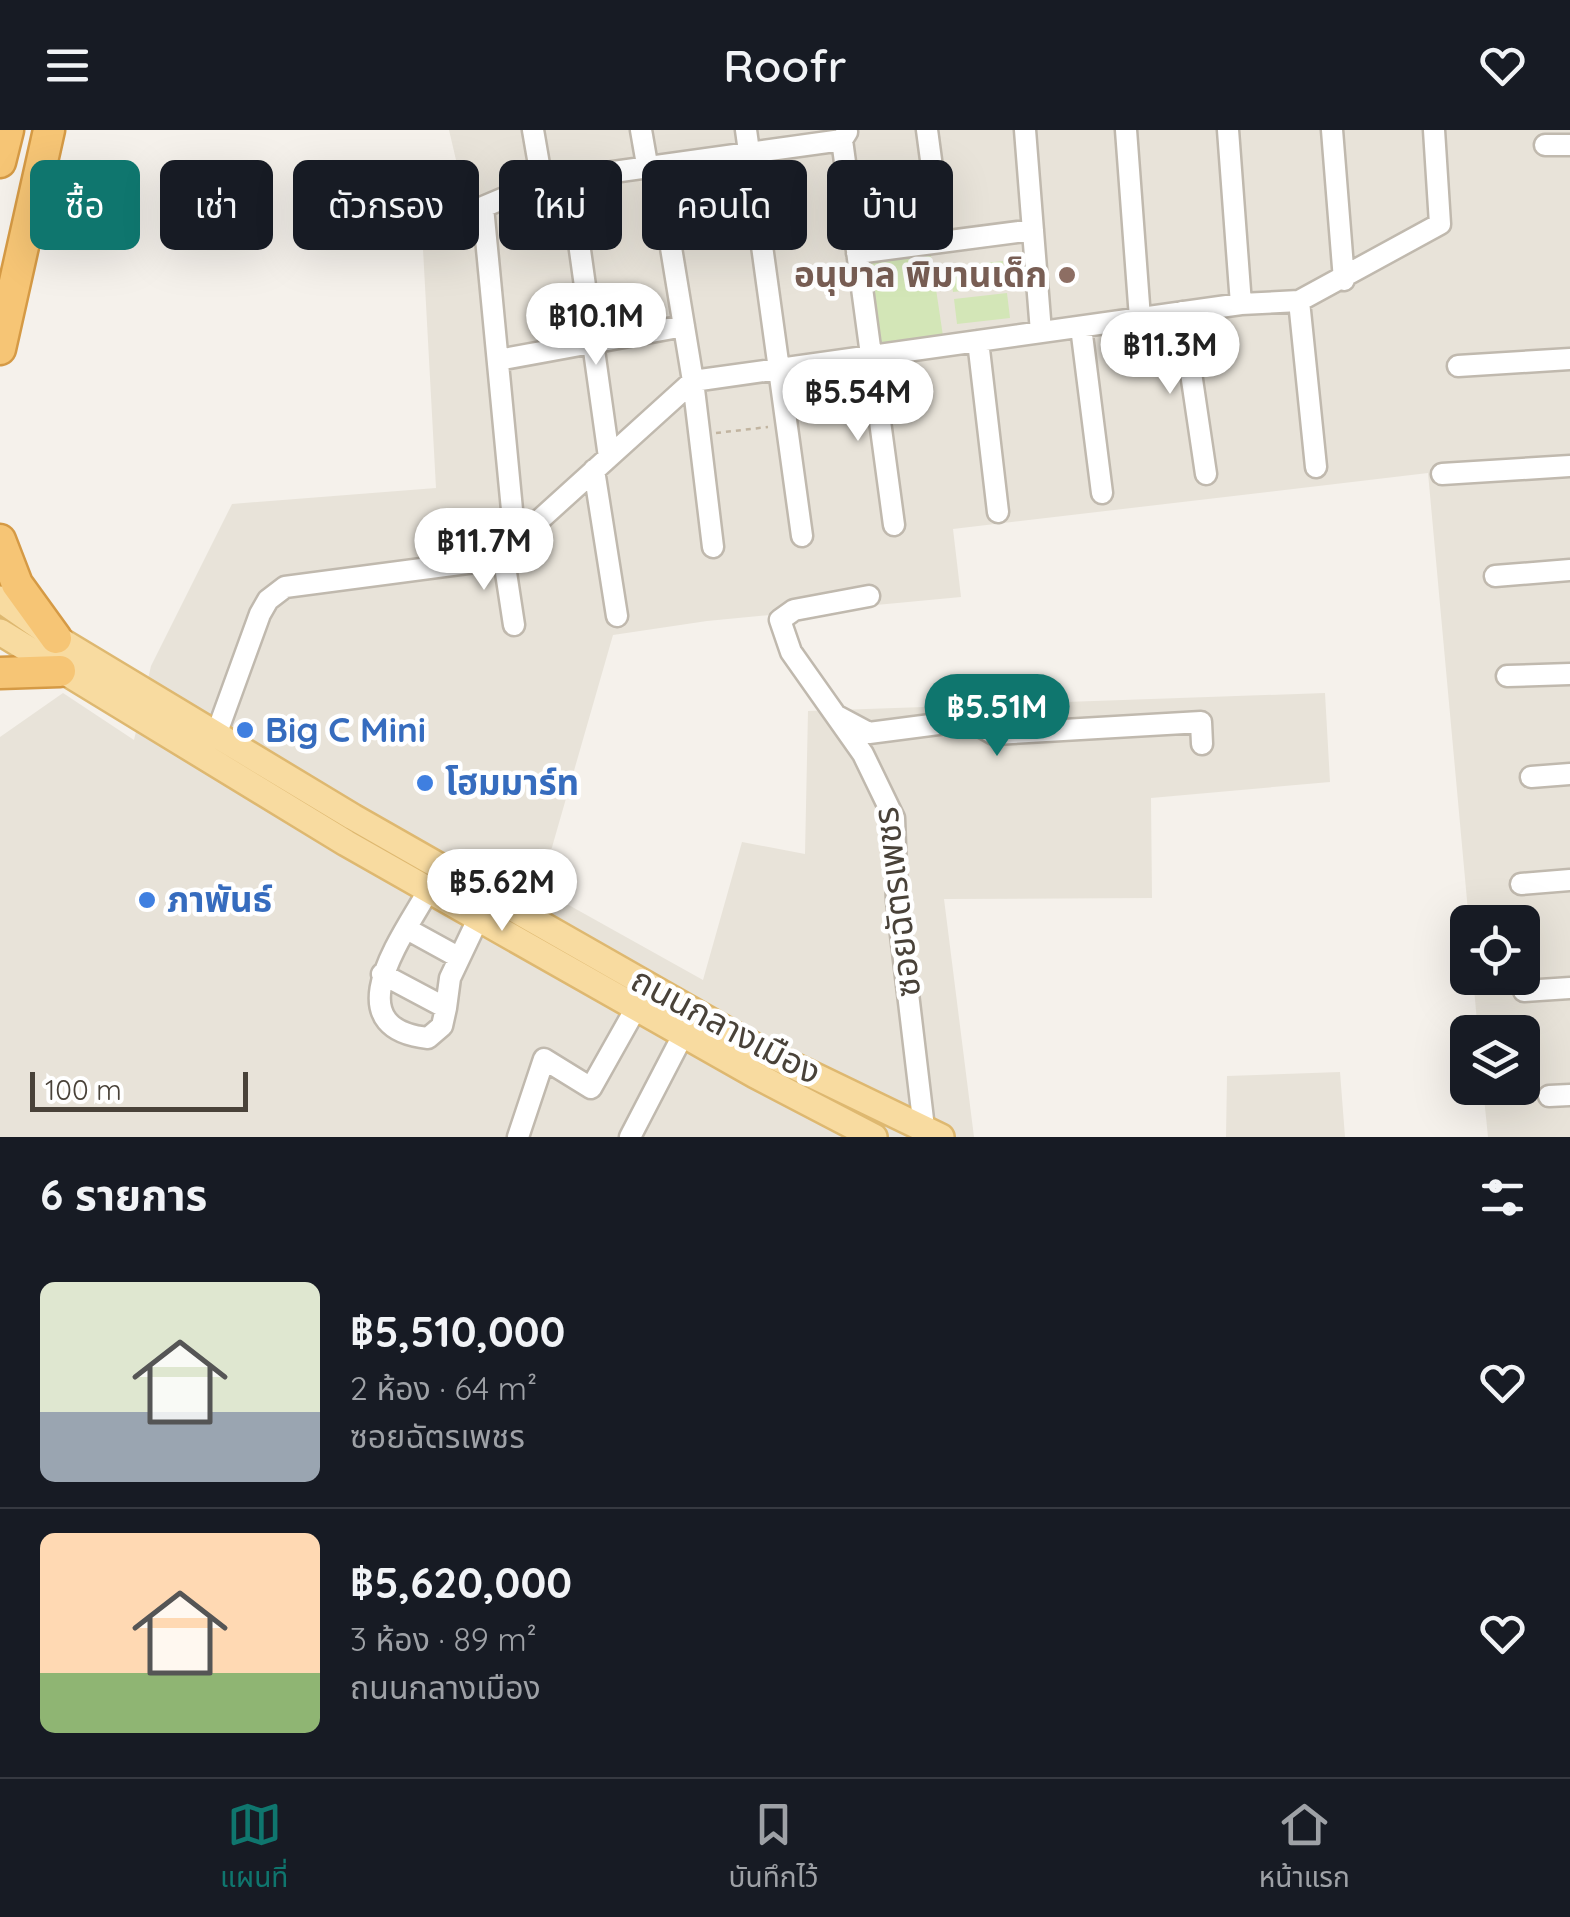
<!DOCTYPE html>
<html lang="th">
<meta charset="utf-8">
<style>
body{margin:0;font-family:Quicksand,"Noto Sans Thai",sans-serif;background:#20242c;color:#f1f3f6;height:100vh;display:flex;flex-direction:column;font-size:38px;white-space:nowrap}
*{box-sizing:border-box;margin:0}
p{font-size:32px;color:#9ea1a6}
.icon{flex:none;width:55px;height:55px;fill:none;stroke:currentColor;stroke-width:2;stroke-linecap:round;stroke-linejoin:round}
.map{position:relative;height:1007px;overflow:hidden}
.drawer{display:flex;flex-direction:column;background:#171b24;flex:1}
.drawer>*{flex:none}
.hud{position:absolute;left:30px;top:30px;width:1000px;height:90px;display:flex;gap:20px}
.tools{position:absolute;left:1450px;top:775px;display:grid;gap:20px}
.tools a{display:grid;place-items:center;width:90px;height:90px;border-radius:15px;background:#171b24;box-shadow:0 10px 40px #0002;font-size:50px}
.scale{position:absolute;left:30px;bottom:25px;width:218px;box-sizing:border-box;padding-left:10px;border:5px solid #494239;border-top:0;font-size:28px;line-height:35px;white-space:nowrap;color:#494239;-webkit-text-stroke:8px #fff;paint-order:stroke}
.price{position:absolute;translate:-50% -85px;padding:0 22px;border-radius:35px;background:#fff;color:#222;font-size:32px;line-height:65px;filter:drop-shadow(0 2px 5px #0008)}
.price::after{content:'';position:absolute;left:50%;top:60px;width:30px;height:22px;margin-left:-15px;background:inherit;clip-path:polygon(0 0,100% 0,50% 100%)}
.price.current{background:#0f766e;color:#fff}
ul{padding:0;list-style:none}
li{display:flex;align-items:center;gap:30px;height:250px;padding:0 40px}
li+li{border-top:2px solid #363941}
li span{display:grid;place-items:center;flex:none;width:280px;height:200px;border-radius:15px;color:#555}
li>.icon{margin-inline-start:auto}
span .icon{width:120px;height:120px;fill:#fffc;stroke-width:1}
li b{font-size:42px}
h2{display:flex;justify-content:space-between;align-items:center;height:120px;padding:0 40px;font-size:42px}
.pill{padding:0 35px;border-radius:15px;background:#171b24;box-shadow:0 10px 40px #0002;font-size:35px;line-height:90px}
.pill.current{background:#0f766e;color:#fff}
header{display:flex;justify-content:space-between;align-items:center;height:130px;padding:0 40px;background:#171b24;font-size:45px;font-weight:600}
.tabs{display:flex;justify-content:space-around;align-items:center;height:140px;border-top:2px solid #363941;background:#171b24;font-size:28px;color:#9ea1a6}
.tabs a{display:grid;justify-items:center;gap:5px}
.tabs .current{color:#0f766e}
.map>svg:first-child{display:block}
</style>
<header><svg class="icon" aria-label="menu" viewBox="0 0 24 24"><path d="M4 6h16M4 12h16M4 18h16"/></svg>Roofr<svg class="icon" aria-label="heart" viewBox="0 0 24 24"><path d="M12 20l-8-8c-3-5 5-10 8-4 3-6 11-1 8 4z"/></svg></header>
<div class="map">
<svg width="1570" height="1007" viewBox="0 0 1570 1007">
<rect width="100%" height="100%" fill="#f5f1eb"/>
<path fill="#e8e3d9" d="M449,0H1570V1007H1488L1483,958H1522V902H1478L1473,848H1522V792H1469L1428,343L953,399L961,467L707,491L613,505L540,759L703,850L742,712L805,724L808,581L1325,563L1330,652L1151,668L1152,768L944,769L974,1007H0V607L63,563L134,610L151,536L232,374L436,358L420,64L460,47Z
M1340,942L1345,1007H1226L1227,946Z"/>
<path fill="#d3e6b7" d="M930,119L943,206L879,215L867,128Z
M1003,131L1006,156L953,162L950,137Z
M1007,163L1010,188L957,194L954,169Z"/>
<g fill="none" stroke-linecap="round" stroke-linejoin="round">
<defs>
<path id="minor" d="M641,0L648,40
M746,0L802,406
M927,0L942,112
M1025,0L1041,202
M1126,0L1140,188
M1228,0L1241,174
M1332,0L1344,150
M842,10L894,395
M1545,15H1570
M658,39L693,251L713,417
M570,49L609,327
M542,52L842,10L847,2
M857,123L1033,100
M1299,171L1316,337
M1182,182L1206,344
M1081,197L1102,363
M978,211L998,382
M498,230L684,196
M1458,236L1570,229
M594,340L617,486
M1442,344L1570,336
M515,411L483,77L542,52L533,0
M503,423L514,495
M1495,446L1570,440
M869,466L794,480L780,490L791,522L863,624L894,688L897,771L924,998
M1507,546L1570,544
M839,587L869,603L969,590L994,604L1201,592L1202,614
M216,605L260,484L268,470L285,457L475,432L503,423L693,251L1241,174L1299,171L1440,94L1434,0
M1531,647L1570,644
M1521,754L1570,750
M428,761C405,803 332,898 428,908L442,896L446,878
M407,799L458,827
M382,844L446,878L450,848L478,789
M1524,861L1570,858
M1549,966L1570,965
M518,1007L544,929L591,958L636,878
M630,1007L683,905"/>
<path id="major" d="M0,469L56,508L353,687L763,921L941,1007
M0,502L346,713L755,945L874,1007"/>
<path id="highway" d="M0,32L8,0
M0,219L49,0
M0,410L17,454L56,508
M0,543L60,541"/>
</defs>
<use href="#minor" stroke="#c0b9ae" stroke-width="25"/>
<use href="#major" stroke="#deb870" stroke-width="30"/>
<use href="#highway" stroke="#d59a45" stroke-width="35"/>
<path stroke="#c1b4a0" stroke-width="2.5" stroke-dasharray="5 5" stroke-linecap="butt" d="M716,303L768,297"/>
<use href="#minor" stroke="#fff" stroke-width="20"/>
<use href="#major" stroke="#f8dba0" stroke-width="25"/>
<use href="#highway" stroke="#f6c575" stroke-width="30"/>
</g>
<circle fill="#8d6e63" stroke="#fff" stroke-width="4" cx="1067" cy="145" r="10"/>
<g fill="#3f7fe0" stroke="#fff" stroke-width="4">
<circle cx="245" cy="600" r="10"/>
<circle cx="425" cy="653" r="10"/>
<circle cx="147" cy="770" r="10"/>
</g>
<g text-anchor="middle" stroke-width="9" stroke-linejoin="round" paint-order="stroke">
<g font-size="35" font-weight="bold" fill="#785e54" stroke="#fff" text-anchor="end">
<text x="1047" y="157">อนุบาล พิมานเด็ก</text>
</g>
<g font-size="35" font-weight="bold" fill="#366cbe" stroke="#fff" text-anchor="start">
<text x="265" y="612">Big C Mini</text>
<text x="445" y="665">โฮมมาร์ท</text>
<text x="167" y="782">ภาพันธ์</text>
</g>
<g font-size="35" fill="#494239" stroke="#fff">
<text transform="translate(897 772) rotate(-97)" y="12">ซอยฉัตรเพชร</text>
<text transform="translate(726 896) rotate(28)" y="12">ถนนกลางเมือง</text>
</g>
</g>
</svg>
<div class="tools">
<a><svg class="icon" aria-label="locate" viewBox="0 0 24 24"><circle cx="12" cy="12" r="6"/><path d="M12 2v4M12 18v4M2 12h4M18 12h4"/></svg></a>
<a><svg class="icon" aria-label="layers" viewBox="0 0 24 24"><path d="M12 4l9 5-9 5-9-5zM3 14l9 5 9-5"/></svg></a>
</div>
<div class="scale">100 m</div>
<b class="price" style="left:596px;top:238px">฿10.1M</b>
<b class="price" style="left:1170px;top:267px">฿11.3M</b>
<b class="price" style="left:858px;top:314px">฿5.54M</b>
<b class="price" style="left:484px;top:463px">฿11.7M</b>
<b class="price current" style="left:997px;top:629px">฿5.51M</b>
<b class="price" style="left:502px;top:804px">฿5.62M</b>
<div class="hud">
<a class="pill current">ซื้อ</a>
<a class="pill">เช่า</a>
<a class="pill">ตัวกรอง</a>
<a class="pill">ใหม่</a>
<a class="pill">คอนโด</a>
<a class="pill">บ้าน</a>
</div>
</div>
<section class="drawer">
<h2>6 รายการ<svg class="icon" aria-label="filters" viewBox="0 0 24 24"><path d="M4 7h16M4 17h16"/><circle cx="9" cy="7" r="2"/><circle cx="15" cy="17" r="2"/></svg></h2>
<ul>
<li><span style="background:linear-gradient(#dfe7d0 65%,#9aa5b1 0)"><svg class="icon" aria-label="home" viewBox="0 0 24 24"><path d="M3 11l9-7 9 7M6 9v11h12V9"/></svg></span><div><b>฿5,510,000</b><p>2 ห้อง · 64 m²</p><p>ซอยฉัตรเพชร</p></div><svg class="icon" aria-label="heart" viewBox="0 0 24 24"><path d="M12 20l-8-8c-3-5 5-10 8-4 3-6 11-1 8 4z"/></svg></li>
<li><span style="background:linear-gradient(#ffd9b3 70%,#8fb573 0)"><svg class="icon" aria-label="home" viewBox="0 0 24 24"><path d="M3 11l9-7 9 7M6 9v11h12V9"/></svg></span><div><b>฿5,620,000</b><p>3 ห้อง · 89 m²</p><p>ถนนกลางเมือง</p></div><svg class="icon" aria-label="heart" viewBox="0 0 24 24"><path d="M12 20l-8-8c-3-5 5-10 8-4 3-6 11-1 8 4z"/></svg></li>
</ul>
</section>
<nav class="tabs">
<a class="current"><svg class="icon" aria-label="map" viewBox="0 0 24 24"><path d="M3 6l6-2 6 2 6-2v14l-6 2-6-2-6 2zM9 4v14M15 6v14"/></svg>แผนที่</a>
<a><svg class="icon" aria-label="saved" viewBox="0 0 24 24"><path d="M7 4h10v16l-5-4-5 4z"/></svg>บันทึกไว้</a>
<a><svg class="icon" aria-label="home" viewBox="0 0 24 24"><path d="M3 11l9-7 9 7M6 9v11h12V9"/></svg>หน้าแรก</a>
</nav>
